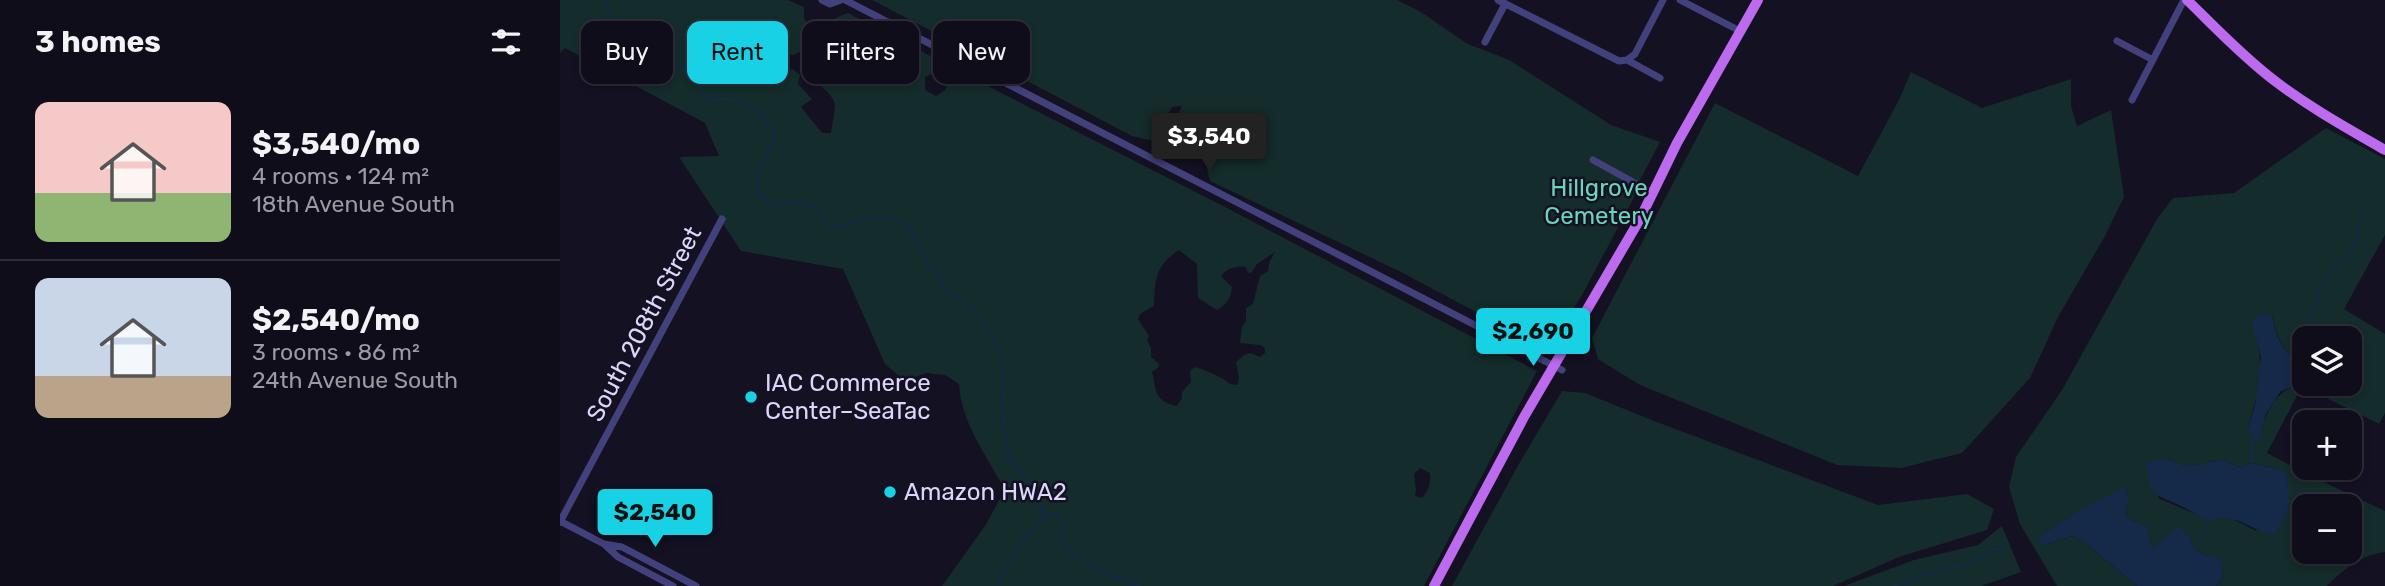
<!DOCTYPE html>
<meta charset="utf-8">
<style>
body{margin:0;font-family:Rubik,sans-serif;background:#181623;color:#f1f3f6;height:100vh;display:flex;flex-direction:column;font-size:26px;white-space:nowrap}
*{box-sizing:border-box;margin:0}
p{font-size:23px;color:#9b9ca2}
.icon{flex:none;width:38px;height:38px;fill:none;stroke:currentColor;stroke-width:2;stroke-linecap:round;stroke-linejoin:round}
.map{position:relative;flex:1;overflow:hidden}
.drawer{display:flex;flex-direction:column;background:#0f0d1a;width:560px}
.drawer>*{flex:none}
.guide{position:absolute;left:21px;top:21px;width:665px;height:63px;display:flex;gap:14px}
.fabs{position:absolute;left:1732px;top:326px;display:grid;gap:14px}
.fabs a{display:grid;place-items:center;width:70px;height:70px;border-radius:14px;background:#0f0d1a;box-shadow:0 4px 10px #0003,0 0 0 2px #2f2d39;font-size:35px}
.price{position:absolute;translate:-50% -60px;padding:0 16px;border-radius:7px;background:#19d1e4;color:#111;font-size:23px;line-height:46px;filter:drop-shadow(0 2px 4px #0008)}
.price::after{content:'';position:absolute;left:50%;top:42px;width:21px;height:16px;margin-left:-10px;background:inherit;clip-path:polygon(0 0,100% 0,50% 100%)}
.price.on{background:#222;color:#fff}
ul{padding:0;list-style:none}
li{display:flex;align-items:center;gap:21px;height:175px;padding:0 35px}
li+li{border-top:2px solid #2f2d39}
li span{display:grid;place-items:center;flex:none;width:196px;height:140px;border-radius:14px;color:#555}
li>.icon{margin-inline-start:auto}
span .icon{width:84px;height:84px;fill:#fffc;stroke-width:1}
li b{font-size:30px}
h2{display:flex;justify-content:space-between;align-items:center;height:84px;padding:0 35px;font-size:30px}
.chip{padding:0 24px;border-radius:14px;background:#0f0d1a;box-shadow:0 4px 10px #0003,0 0 0 2px #2f2d39;font-size:24px;line-height:63px}
.chip.on{background:#19d1e4;color:#111}
main{display:flex;flex:1;min-height:0}
.map>svg:first-child{display:block}
</style>
<main>
<section class="drawer">
<h2>3 homes<svg class="icon" aria-label="filters" viewBox="0 0 24 24"><path d="M4 7h16M4 17h16"/><circle cx="9" cy="7" r="2"/><circle cx="15" cy="17" r="2"/></svg></h2>
<ul>
<li><span style="background:linear-gradient(#f6c9c9 65%,#8fb573 0)"><svg class="icon" aria-label="home" viewBox="0 0 24 24"><path d="M3 11l9-7 9 7M6 9v11h12V9"/></svg></span><div><b>$3,540/mo</b><p>4 rooms · 124 m²</p><p>18th Avenue South</p></div></li>
<li><span style="background:linear-gradient(#c9d6e8 70%,#b9a48a 0)"><svg class="icon" aria-label="home" viewBox="0 0 24 24"><path d="M3 11l9-7 9 7M6 9v11h12V9"/></svg></span><div><b>$2,540/mo</b><p>3 rooms · 86 m²</p><p>24th Avenue South</p></div></li>
</ul>
</section>
<div class="map">
<svg width="1825" height="586" viewBox="0 0 1825 586">
<rect width="100%" height="100%" fill="#141123"/>
<path fill="#142c2b" fill-rule="evenodd" d="M0,0H228L244,7V19L252,27V38L243,40L240,52L233,55L224,52L220,57L221,66L224,72L233,69L240,75L238,84L252,99L241,107L262,133H271C272,127 275,110 275,105C274,94 252,79 244,71C248,62 255,54 259,45C270,23 261,23 288,13L455,100L665,207L977,371L864,586H382L425,526L445,490C427,456 401,423 399,384L385,375L367,373L351,378L339,376L325,364L283,269L181,251L119,157L159,156L145,123L5,48L0,53ZM374,73L382,74L390,80L385,90L376,96L365,90V77ZM619,250L637,264L638,298L657,310C667,304 671,298 672,287L661,276C667,268 676,266 686,267L688,273L692,272L697,264L715,252L709,263L708,271L700,276L693,304L686,308V321L682,327L680,343L700,345L705,348V353L700,357C688,350 685,354 676,362L679,378L677,385L670,384C664,378 643,369 635,367L630,371L631,382L622,392V398L617,406C593,401 597,390 592,372L598,368L599,364L591,357V348L587,340L589,336L578,319L580,314L594,306C595,279 595,266 619,250ZM860,468L870,473C871,483 869,490 862,498L855,496L856,490L854,474Z
M312,0H837L861,12L906,43L949,60L1051,125L1100,142L1076,188L1078,190L1022,295L990,346L976,344L841,272L650,181L645,160L654,157L650,149L642,145L636,146L629,154L628,132L618,129L616,118L622,106L612,107C605,119 603,133 594,141L572,136Z
M1351,72L1422,108L1511,79V106L1517,126L1551,110L1564,197L1545,236L1498,317L1470,378L1402,453L1341,468L1277,465L1080,385L1038,359L1032,338L1155,103L1298,176L1339,100Z
M1766,128L1825,159V235L1784,309L1825,334V413L1819,424L1742,386L1707,453L1751,476L1825,511V552C1801,555 1784,569 1767,586H1656L1663,576L1645,555L1632,548L1618,527L1593,550L1587,526L1569,519L1565,514L1569,499L1483,545L1512,536L1525,543L1577,586H1497L1460,524L1449,487L1456,457L1502,390L1597,219L1613,198L1674,193ZM1712,316C1718,341 1723,352 1745,365V338H1790V383C1743,383 1719,376 1701,429L1687,430C1696,401 1705,371 1697,341ZM1606,458C1626,469 1639,466 1661,459L1681,468L1692,463L1725,471L1696,531L1669,517L1633,513L1598,498ZM1745,506H1790V551H1745Z
M1002,391L1025,393L1094,421L1318,505L1407,494L1434,509L1427,530L1339,557L1273,586H892L960,462Z
M1442,526L1461,572L1421,586H1284L1354,560L1418,545Z"/>
<path fill="#152948" d="M1704,313L1712,316C1717,341 1723,352 1745,365V383L1721,391L1706,414L1698,441L1687,430L1695,405L1701,357L1692,324L1695,318Z
M1606,458C1626,469 1639,466 1661,459L1681,468L1692,463L1725,471C1732,501 1732,512 1712,536C1690,529 1671,510 1648,522C1640,517 1631,511 1623,507C1593,492 1591,500 1586,463Z
M1565,487L1569,499L1565,514L1569,519L1587,526L1593,549L1618,526L1631,539L1632,548L1645,555L1660,558L1663,576L1656,586H1577L1525,543L1512,536L1483,545L1476,539L1523,508Z"/>
<g fill="none" stroke-linecap="round" stroke-linejoin="round">
<path stroke="#152948" stroke-width="2" d="M45,0C52,15 56,38 68,49C85,65 111,61 129,73C139,80 141,98 154,100C160,101 159,99 165,99C184,98 210,116 216,134C213,149 201,159 198,174C196,188 204,207 220,205C228,204 235,201 242,202C256,206 263,218 272,227L285,226L298,220L309,218L333,219L350,227L371,269L378,274L383,285L390,293L407,303L418,315L436,345L443,364L441,373L444,396L441,402L445,416L442,425C448,436 445,447 450,458C455,469 472,483 480,493V509L501,518C504,527 500,537 505,545C518,565 559,578 580,586
M1745,336C1753,304 1765,267 1794,249L1803,211
M1739,361L1745,338
M1692,462V436
M1631,549L1639,543L1648,522
M435,586L468,534L479,525L485,513
M1334,586L1383,569L1405,566L1434,549H1443"/>
<path stroke="#43417c" stroke-width="7" d="M262,0L270,4L281,0
M285,0L1002,370
M938,0L1059,61L1067,60L1100,78
M1120,0L1180,31
M1557,41L1593,60
M925,42L945,4
M1067,60L1075,54L1103,0
M1572,100L1624,0
M1033,160L1093,193
M0,521L44,544L58,557L113,586
M0,522L162,219
M44,544L62,547L136,586"/>
<path stroke="#bc6aee" stroke-width="10" d="M1627,0C1655,27 1683,57 1715,81C1749,107 1787,128 1825,150
M874,586L964,417L1080,219L1117,143L1198,0"/>
</g>
<g fill="#19d1e4" stroke="#141123" stroke-width="2.5">
<circle cx="191" cy="397" r="7"/>
<circle cx="330" cy="492" r="7"/>
</g>
<g text-anchor="middle" stroke-width="5" stroke-linejoin="round" paint-order="stroke">
<g font-size="24" fill="#6bd3b8" stroke="#141123">
<text x="1039" y="196">Hillgrove<tspan x="1039" dy="28">Cemetery</tspan></text>
</g>
<g font-size="24" fill="#dbd7fb" stroke="#141123">
<text transform="translate(84 324) rotate(-62)" y="8">South 208th Street</text>
</g>
<g font-size="24" fill="#dbd7fb" stroke="#141123" text-anchor="start">
<text x="205" y="391">IAC Commerce<tspan x="205" dy="28">Center–SeaTac</tspan></text>
<text x="344" y="500">Amazon HWA2</text>
</g>
</g>
</svg>
<div class="fabs">
<a><svg class="icon" aria-label="layers" viewBox="0 0 24 24"><path d="M12 4l9 5-9 5-9-5zM3 14l9 5 9-5"/></svg></a>
<a>+</a>
<a>−</a>
</div>
<b class="price on" style="left:649px;top:173px">$3,540</b>
<b class="price" style="left:973px;top:368px">$2,690</b>
<b class="price" style="left:95px;top:549px">$2,540</b>
<div class="guide">
<a class="chip">Buy</a>
<a class="chip on">Rent</a>
<a class="chip">Filters</a>
<a class="chip">New</a>
</div>
</div>
</main>
